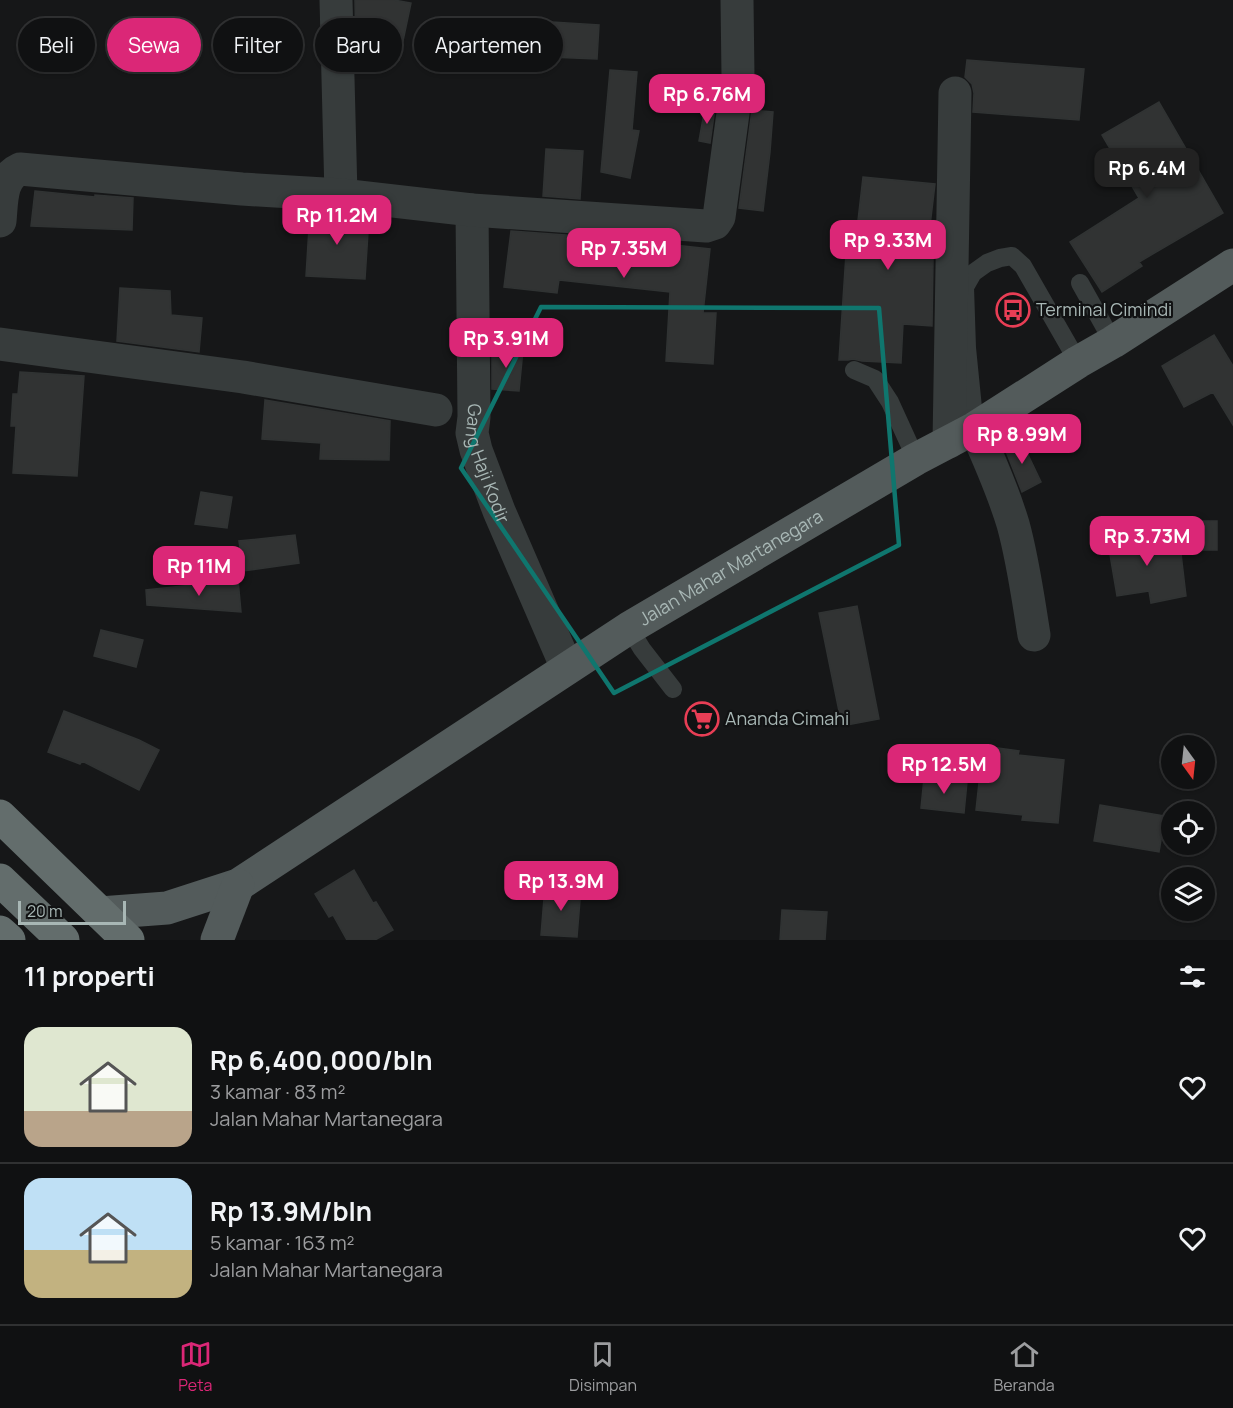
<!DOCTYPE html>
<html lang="id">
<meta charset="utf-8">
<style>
body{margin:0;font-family:Manrope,sans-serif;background:#191a1b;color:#f1f3f6;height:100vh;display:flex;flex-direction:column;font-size:22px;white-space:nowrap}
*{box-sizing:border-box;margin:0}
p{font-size:20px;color:#9c9d9f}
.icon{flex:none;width:33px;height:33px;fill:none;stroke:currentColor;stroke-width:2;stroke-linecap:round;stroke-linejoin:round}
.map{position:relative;height:940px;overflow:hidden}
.drawer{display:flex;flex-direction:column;background:#101112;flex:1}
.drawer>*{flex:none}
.guide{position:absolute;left:18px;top:18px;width:600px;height:54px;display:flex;gap:12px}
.needle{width:39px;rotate:165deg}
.tools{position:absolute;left:1161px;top:735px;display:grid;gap:12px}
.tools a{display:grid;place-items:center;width:54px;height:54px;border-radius:50%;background:#101112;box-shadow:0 2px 4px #0004,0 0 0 2px #303132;font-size:30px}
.scale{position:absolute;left:18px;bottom:15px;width:108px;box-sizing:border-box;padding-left:6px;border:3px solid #a8b7b5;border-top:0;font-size:16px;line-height:21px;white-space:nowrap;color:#a8b7b5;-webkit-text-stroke:4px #111213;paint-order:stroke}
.price{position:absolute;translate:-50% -51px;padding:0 14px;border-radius:12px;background:#db2777;color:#fff;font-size:20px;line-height:39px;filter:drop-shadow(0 2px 3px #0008)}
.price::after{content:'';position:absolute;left:50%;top:36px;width:18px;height:14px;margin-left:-9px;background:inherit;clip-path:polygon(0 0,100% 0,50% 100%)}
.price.selected{background:#222;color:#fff}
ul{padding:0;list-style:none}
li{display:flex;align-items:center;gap:18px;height:150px;padding:0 24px}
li+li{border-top:2px solid #303132}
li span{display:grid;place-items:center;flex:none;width:168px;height:120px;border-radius:18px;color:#555}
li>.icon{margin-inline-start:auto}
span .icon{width:72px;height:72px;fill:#fffc;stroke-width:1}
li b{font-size:26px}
h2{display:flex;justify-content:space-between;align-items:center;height:72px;padding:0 24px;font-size:26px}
.tag{padding:0 21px;border-radius:27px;background:#101112;box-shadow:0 2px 4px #0004,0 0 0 2px #303132;font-size:21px;line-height:54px}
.tag.selected{background:#db2777;color:#fff}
.tabs{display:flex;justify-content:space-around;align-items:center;height:84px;border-top:2px solid #303132;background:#101112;font-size:16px;color:#9c9d9f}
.tabs a{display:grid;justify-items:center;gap:3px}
.tabs .selected{color:#db2777}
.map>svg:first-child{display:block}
</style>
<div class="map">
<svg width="1233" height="940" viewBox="0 0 1233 940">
<rect width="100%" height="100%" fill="#161718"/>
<path fill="#313333" stroke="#303333" stroke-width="1.5" d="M355,0H394L411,3L399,60L356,52Z
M552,22L599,25L597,59L550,57Z
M967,60L1084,69L1079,120L973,112L974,93L972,84L965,77Z
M610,70L637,72L632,130L639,131L630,178L601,172Z
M1159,102L1223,213L1139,262L1142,266L1102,292L1070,242L1139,198L1102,135Z
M705,107L715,108L710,143L699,141Z
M752,110L773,112L770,152L763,211L739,208Z
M546,149L583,151L580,199L543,196Z
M863,177L935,184L926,259L933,260L932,326L903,324L901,363L862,361L853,359L848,360H839L846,254L854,255Z
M35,191L95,197V195L133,198L132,230L31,226Z
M310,212L369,217L365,279L306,276Z
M511,231L620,239L710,249L703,313H716L713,364L666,361L670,292L559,280L557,293L504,287Z
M120,288L170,291L171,315L202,318L199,352L117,341Z
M1214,335L1233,366V425L1213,392L1184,407L1162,366Z
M492,347L523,350L519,391L492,389Z
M20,372L84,376L77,476L13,473L16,426H11L13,394H18Z
M265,400L390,421L389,460L320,459L321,443L262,439Z
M1020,438L1041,482L1022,492L1004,446Z
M201,492L232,497L227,528L195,524Z
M1187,521H1217V550H1187Z
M1135,533L1137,542L1179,537L1186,596L1151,603L1149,591L1117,596L1107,537Z
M295,535L299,563L243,571L239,541Z
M238,580L241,612L147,605L146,590Z
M857,606L879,719L842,726L819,613Z
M101,630L143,640L136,667L94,656Z
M64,711L139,740L159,750L139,790L82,761L80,764L48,752Z
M983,746L1019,751L1018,755L1064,760L1058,823L1022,820L1023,815L976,810Z
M924,778L967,782L964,813L921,808Z
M1100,805L1165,816L1159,852L1094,841Z
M354,870L373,903L376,902L393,930L375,940H347L333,915L329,917L315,894Z
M545,886L581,888L577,937L541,935Z
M782,910L827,912L825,940H780Z"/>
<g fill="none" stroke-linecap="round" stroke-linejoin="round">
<path stroke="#373c3c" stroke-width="18" d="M1080,283L1113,342
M854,370L875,379L890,402L916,459
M975,428L967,348L965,287L973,273L987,263L1000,258L1012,256L1023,266L1078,362
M629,628L642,649L673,689"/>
<g stroke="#373c3c" stroke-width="33">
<path d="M336,0L341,195"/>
<path id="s1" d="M472,210L474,417L472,433L476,450L499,511L567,668"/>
<path d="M0,221C2,202 0,178 20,169L242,189L341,195L472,210L706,226L715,223L719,217L738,76L737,0"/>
<path d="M0,344L243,377L436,410"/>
<path d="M975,428C989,459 1003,491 1013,524C1023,560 1028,598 1034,635"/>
<path d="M949,442L955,93"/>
</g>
<g stroke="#535b5b" stroke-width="33">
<path id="s2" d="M100,913L167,908L238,885L629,628L916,459L975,428L1078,362L1113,342L1233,265"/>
<path d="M217,940L238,885"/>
</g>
<path stroke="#636d6c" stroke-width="33" d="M0,816L128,940
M0,880L63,940
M0,932L9,940"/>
</g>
<path fill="none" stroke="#0f766e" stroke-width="4.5" stroke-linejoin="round" d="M541,307L879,308L899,545L614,693L461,468Z"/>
<defs>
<symbol id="bus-ring" viewBox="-11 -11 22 22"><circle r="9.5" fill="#111213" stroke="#e83e55" stroke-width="1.5"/><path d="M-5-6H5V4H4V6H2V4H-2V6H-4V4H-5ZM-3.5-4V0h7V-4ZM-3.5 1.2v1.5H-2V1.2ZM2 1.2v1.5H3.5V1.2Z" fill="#e83e55"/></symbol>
<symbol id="supermarket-ring" viewBox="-11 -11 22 22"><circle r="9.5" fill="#111213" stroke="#e83e55" stroke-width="1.5"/><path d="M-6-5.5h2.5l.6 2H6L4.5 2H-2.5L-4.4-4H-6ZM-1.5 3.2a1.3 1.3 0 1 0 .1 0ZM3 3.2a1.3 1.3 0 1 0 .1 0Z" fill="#e83e55"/></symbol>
</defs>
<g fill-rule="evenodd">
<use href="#bus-ring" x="994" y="291" width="38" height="38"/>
<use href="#supermarket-ring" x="683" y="700" width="38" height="38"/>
</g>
<g text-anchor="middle" stroke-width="4.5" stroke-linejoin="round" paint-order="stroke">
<g font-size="18" fill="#a8b7b5" stroke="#111213" text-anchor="start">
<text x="1036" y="316">Terminal Cimindi</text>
<text x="725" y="725">Ananda Cimahi</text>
</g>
<g font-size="18" fill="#a8b7b5" stroke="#111213">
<text dy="6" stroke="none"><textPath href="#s1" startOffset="256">Gang Haji Kodir</textPath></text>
<text dy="6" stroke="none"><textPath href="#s2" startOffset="728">Jalan Mahar Martanegara</textPath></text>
</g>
</g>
</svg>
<div class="tools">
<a><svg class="needle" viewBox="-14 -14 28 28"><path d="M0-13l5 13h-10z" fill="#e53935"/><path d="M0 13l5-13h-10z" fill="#9c9d9f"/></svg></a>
<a><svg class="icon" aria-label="locate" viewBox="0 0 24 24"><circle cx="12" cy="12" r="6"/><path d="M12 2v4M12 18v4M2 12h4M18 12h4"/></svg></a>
<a><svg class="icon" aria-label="layers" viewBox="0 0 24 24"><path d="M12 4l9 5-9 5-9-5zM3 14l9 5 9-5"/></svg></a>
</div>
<div class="scale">20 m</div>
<b class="price" style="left:707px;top:125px">Rp 6.76M</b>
<b class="price selected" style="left:1147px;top:199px">Rp 6.4M</b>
<b class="price" style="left:337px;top:246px">Rp 11.2M</b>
<b class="price" style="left:888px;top:271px">Rp 9.33M</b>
<b class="price" style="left:624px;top:279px">Rp 7.35M</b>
<b class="price" style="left:506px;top:369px">Rp 3.91M</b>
<b class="price" style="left:1022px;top:465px">Rp 8.99M</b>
<b class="price" style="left:1147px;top:567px">Rp 3.73M</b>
<b class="price" style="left:199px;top:597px">Rp 11M</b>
<b class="price" style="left:944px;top:795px">Rp 12.5M</b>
<b class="price" style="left:561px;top:912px">Rp 13.9M</b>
<div class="guide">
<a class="tag">Beli</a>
<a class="tag selected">Sewa</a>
<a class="tag">Filter</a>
<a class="tag">Baru</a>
<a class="tag">Apartemen</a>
</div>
</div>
<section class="drawer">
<h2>11 properti<svg class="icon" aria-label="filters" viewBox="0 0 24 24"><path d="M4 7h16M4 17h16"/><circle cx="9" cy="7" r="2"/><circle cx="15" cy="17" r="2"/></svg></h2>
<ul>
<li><span style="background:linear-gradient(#dfe7d0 70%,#b9a48a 0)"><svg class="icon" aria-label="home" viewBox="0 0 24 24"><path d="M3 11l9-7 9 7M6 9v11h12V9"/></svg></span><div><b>Rp 6,400,000/bln</b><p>3 kamar · 83 m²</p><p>Jalan Mahar Martanegara</p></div><svg class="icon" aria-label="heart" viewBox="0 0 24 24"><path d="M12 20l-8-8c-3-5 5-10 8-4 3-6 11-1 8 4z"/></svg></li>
<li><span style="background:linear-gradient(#bfe0f5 60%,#c2b280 0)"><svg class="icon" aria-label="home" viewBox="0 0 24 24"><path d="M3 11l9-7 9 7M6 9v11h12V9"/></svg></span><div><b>Rp 13.9M/bln</b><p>5 kamar · 163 m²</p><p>Jalan Mahar Martanegara</p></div><svg class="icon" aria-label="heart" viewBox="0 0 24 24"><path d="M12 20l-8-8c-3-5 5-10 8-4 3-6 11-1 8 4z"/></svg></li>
</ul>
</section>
<nav class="tabs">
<a class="selected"><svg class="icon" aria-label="map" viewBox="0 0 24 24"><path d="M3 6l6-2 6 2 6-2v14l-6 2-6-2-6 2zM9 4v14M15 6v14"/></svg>Peta</a>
<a><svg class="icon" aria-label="saved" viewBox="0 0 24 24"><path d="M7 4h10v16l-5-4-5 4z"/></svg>Disimpan</a>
<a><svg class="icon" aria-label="home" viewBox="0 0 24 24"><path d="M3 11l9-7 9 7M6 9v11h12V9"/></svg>Beranda</a>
</nav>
